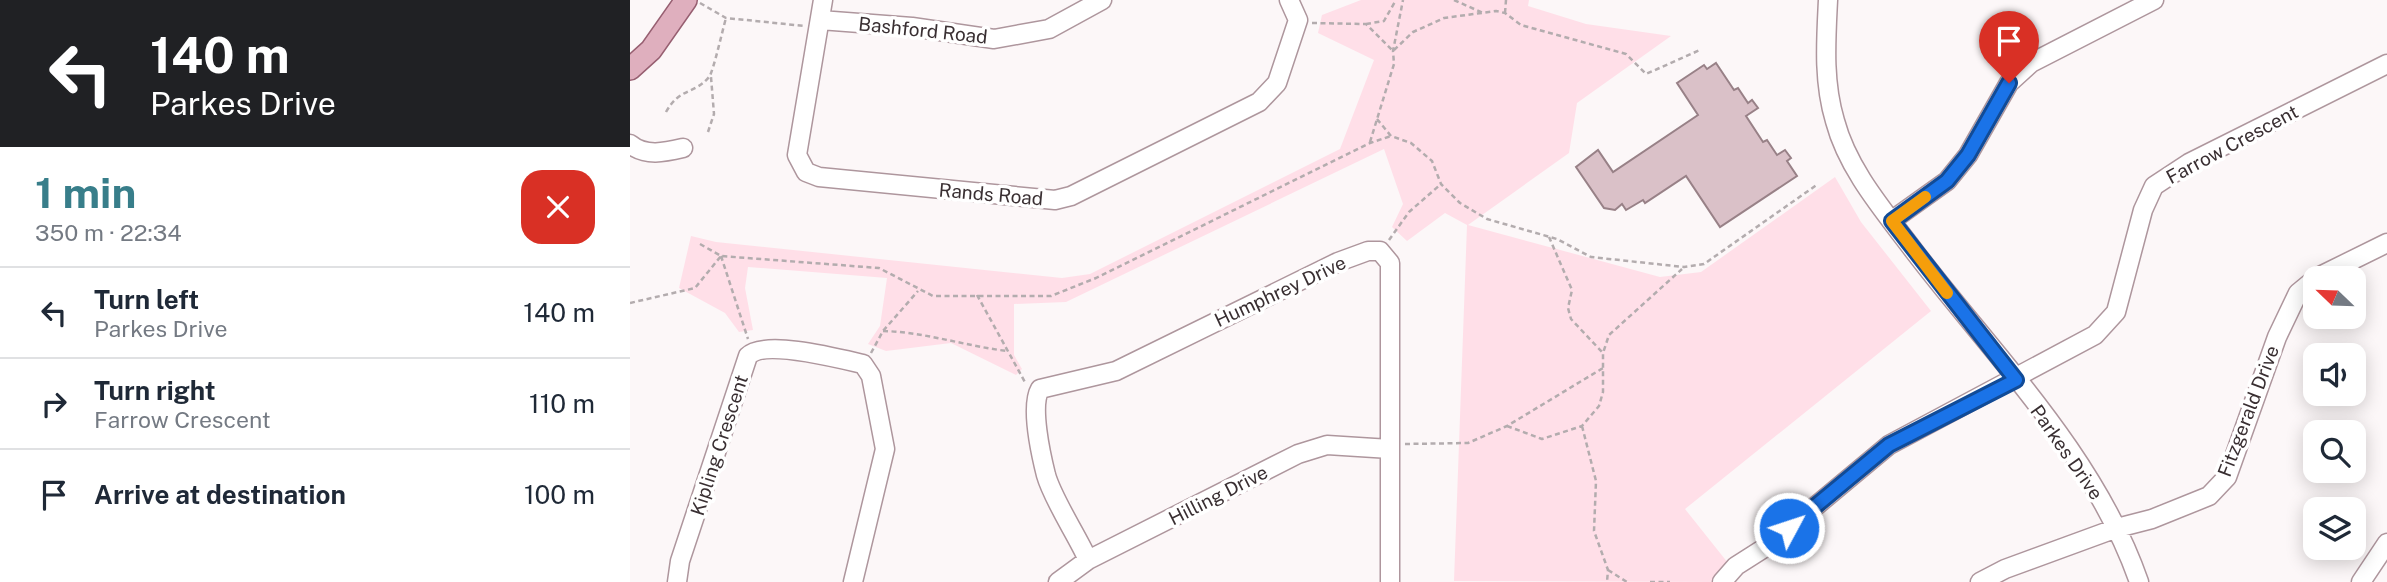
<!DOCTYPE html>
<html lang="en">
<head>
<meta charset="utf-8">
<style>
  body { margin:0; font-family:"Public Sans",sans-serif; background:#f6f6f7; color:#1f2937; height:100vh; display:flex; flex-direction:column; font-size:26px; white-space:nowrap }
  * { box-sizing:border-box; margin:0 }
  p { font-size:23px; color:#747a83 }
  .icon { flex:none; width:38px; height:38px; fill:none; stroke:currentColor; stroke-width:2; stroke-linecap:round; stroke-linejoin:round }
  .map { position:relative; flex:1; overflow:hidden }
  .drawer { display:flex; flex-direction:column; background:#fff; width:630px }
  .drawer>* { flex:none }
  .top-card { background:#202124; color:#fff; overflow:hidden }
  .needle { width:46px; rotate:293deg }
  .fabs { position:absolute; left:1673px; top:266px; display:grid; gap:14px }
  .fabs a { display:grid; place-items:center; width:63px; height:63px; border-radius:14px; background:#fff; box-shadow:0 4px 18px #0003; font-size:35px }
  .pin { position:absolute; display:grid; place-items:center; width:60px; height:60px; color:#fff; margin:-72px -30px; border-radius:50% 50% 50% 0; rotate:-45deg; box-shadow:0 0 7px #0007 }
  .pin .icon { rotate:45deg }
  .me { position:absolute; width:77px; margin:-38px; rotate:50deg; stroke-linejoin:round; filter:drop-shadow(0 0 5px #0008) }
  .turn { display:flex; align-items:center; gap:24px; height:147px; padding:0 35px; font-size:32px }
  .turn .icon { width:91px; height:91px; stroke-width:2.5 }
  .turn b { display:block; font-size:49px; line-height:60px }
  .round { display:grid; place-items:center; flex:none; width:74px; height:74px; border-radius:21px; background:#f6f6f7 }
  .summary { display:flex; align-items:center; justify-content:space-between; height:119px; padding:0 35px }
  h1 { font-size:42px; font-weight:700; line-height:52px; color:#387e8a }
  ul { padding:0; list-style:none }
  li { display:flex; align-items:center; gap:21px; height:91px; padding:0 35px; border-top:2px solid #e0e1e3 }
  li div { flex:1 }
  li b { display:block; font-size:26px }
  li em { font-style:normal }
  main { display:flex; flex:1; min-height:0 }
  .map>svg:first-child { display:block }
  .green { fill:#ffdfe8 }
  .building { fill:#dac1c8; stroke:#988187; stroke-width:2 }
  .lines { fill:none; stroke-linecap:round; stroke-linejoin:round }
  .minor-casing { stroke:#ae969d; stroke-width:21 }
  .major-casing { stroke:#975f71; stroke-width:24 }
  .path { stroke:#b3acae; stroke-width:2.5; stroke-dasharray:5 3.5; stroke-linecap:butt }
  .minor { stroke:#fff; stroke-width:18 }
  .major { stroke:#dfafbe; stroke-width:21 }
  .route-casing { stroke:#114b97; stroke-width:18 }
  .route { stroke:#1a73e8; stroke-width:12 }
  .slow { stroke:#f59e0b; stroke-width:12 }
  .labels { text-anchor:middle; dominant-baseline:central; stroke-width:7; stroke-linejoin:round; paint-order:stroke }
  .street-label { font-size:19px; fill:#392f32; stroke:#fff }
</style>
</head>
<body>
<main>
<section class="drawer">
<div class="top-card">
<div class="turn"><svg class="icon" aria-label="left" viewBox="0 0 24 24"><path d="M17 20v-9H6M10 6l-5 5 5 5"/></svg><div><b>140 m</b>Parkes Drive</div></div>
</div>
<div class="summary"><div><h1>1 min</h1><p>350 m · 22:34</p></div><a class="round" style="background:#d93025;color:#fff"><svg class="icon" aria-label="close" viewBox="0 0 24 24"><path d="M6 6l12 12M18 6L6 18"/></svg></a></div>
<ul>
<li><svg class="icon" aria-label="left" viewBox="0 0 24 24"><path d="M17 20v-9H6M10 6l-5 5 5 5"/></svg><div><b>Turn left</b><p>Parkes Drive</p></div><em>140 m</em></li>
<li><svg class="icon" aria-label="right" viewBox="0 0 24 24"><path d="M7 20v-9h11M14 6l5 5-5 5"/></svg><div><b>Turn right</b><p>Farrow Crescent</p></div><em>110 m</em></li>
<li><svg class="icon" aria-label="arrive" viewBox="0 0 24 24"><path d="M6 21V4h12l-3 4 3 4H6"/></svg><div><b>Arrive at destination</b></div><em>100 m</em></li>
</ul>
</section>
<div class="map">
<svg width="1757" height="582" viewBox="0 0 1757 582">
  <rect width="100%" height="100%" fill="#fcf7f8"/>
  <path class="green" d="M731,0H899L898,6L956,24L1041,36L947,103L939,153L838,225L1030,277L1071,272L1205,177L1231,222L1301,311L1055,509L1098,563L1081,582L824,581L837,225L815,213L777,241L762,227L773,204L754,149L436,302L384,304V355L392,369L386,375L321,343L256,351L238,344L250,326L257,278L118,267L115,288L123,330L109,332L95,313L49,288L61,236L86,242L432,278L460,274L710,149L744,60L688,33L692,15Z"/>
  <path class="building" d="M1086,63L1104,90L1108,88L1118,103L1122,100L1128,108L1116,116L1133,142L1137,140L1147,155L1155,150L1161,158L1157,161L1167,176L1090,227L1056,176L1015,203L1013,200L996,210L992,204L985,210L974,208L946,167L968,150L983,172L1068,115L1047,83L1074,65L1077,69Z"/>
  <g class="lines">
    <g class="minor-casing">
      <path id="minor" d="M193,0L167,155L176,172L189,177L425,200L441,196L629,102L647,83L668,20L659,0
        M1198,0C1196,41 1193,81 1205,121C1218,170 1254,211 1284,251C1364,356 1465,455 1509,582
        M190,20L282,27L364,39L419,29L472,0
        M0,144C15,157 36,152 53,148
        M1261,221L1317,181L1338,155L1379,83L1401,63L1524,0
        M1686,278L1757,243
        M458,560C447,535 423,500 416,475C411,455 400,406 410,389L486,371L708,262L738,251H750L760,263V582
        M47,582L50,561L118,356C134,339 211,359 233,364L241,376L255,449L223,582
        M428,582L458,560L668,454L697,445L760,449
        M1092,582L1106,566L1139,545L1259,445L1465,335L1486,312L1513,210L1524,186L1559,163L1757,64
        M1350,582L1375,569L1487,528L1522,519L1579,496L1597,477L1647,337L1668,293L1685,279
        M1731,582L1757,543"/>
    </g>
    <g class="major-casing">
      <path id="major" d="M0,69L21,50L56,0"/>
    </g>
    <path class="path" d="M824,0L853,13
      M70,3L96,18L175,26
      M875,13L876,0
      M682,23L736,24L763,51L783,32L814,18L866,11L875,13L891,25L996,54L1016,74L1070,50
      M736,24L754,21L766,0
      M36,112C50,87 64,95 79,77C83,73 93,28 96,18
      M747,119L761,136L781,143L802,161L811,184L830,203L857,219L927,239L961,257L1054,267L1074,264L1188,184
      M78,132L84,114L81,77
      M740,142L764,64L763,51L773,0
      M919,237L942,290L938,308L941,319L972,352
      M759,240L779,212L811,184
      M70,244L91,256L249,268L303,296H421L466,278L740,143L761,136
      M91,256L118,339
      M347,295L396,384
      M0,303L65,288L91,256
      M253,331C295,332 335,346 377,351
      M241,353L253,331L288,291
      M877,426L912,439L952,426L969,406L973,392V353L979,335L1052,269
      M952,426L966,481L964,531L978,570L977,582
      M775,444L838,443L877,426L973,368
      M978,570L997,582
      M1020,582H1040"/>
    <use href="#minor" class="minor"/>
    <use href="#major" class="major"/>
  </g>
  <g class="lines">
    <g class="route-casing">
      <path id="route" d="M1159,528L1259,445L1386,380L1262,221L1317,181L1338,155L1379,83"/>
    </g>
    <use href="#route" class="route"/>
    <path class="slow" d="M1295,197L1262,221L1317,293"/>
  </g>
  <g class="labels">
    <g class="street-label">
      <text transform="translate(293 30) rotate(6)">Bashford Road</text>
      <text transform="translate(1602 144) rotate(-28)">Farrow Crescent</text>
      <text transform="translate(361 194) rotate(5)">Rands Road</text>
      <text transform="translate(650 291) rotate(-25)">Humphrey Drive</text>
      <text transform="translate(1618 411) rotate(-69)">Fitzgerald Drive</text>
      <text transform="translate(89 445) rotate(-72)">Kipling Crescent</text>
      <text transform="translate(1437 452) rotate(55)">Parkes Drive</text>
      <text transform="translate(588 495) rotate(-27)">Hilling Drive</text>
    </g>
  </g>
</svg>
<div class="fabs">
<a><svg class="needle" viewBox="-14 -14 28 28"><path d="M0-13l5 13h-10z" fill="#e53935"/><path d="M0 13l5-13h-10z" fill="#747a83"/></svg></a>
<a><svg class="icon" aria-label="sound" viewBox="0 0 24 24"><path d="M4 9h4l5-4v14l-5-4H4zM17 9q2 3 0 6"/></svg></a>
<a><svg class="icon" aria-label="search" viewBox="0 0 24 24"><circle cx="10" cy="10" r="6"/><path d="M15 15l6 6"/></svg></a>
<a><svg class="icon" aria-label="layers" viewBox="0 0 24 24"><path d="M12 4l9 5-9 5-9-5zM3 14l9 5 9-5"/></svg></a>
</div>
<div class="pin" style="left:1379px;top:83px;background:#d93025"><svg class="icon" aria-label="arrive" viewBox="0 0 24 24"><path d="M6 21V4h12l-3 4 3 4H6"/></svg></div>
<svg class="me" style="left:1159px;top:528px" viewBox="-20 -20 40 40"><circle r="17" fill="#1a73e8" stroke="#fff" stroke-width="3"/><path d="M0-11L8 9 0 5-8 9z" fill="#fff"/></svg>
</div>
</main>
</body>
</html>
